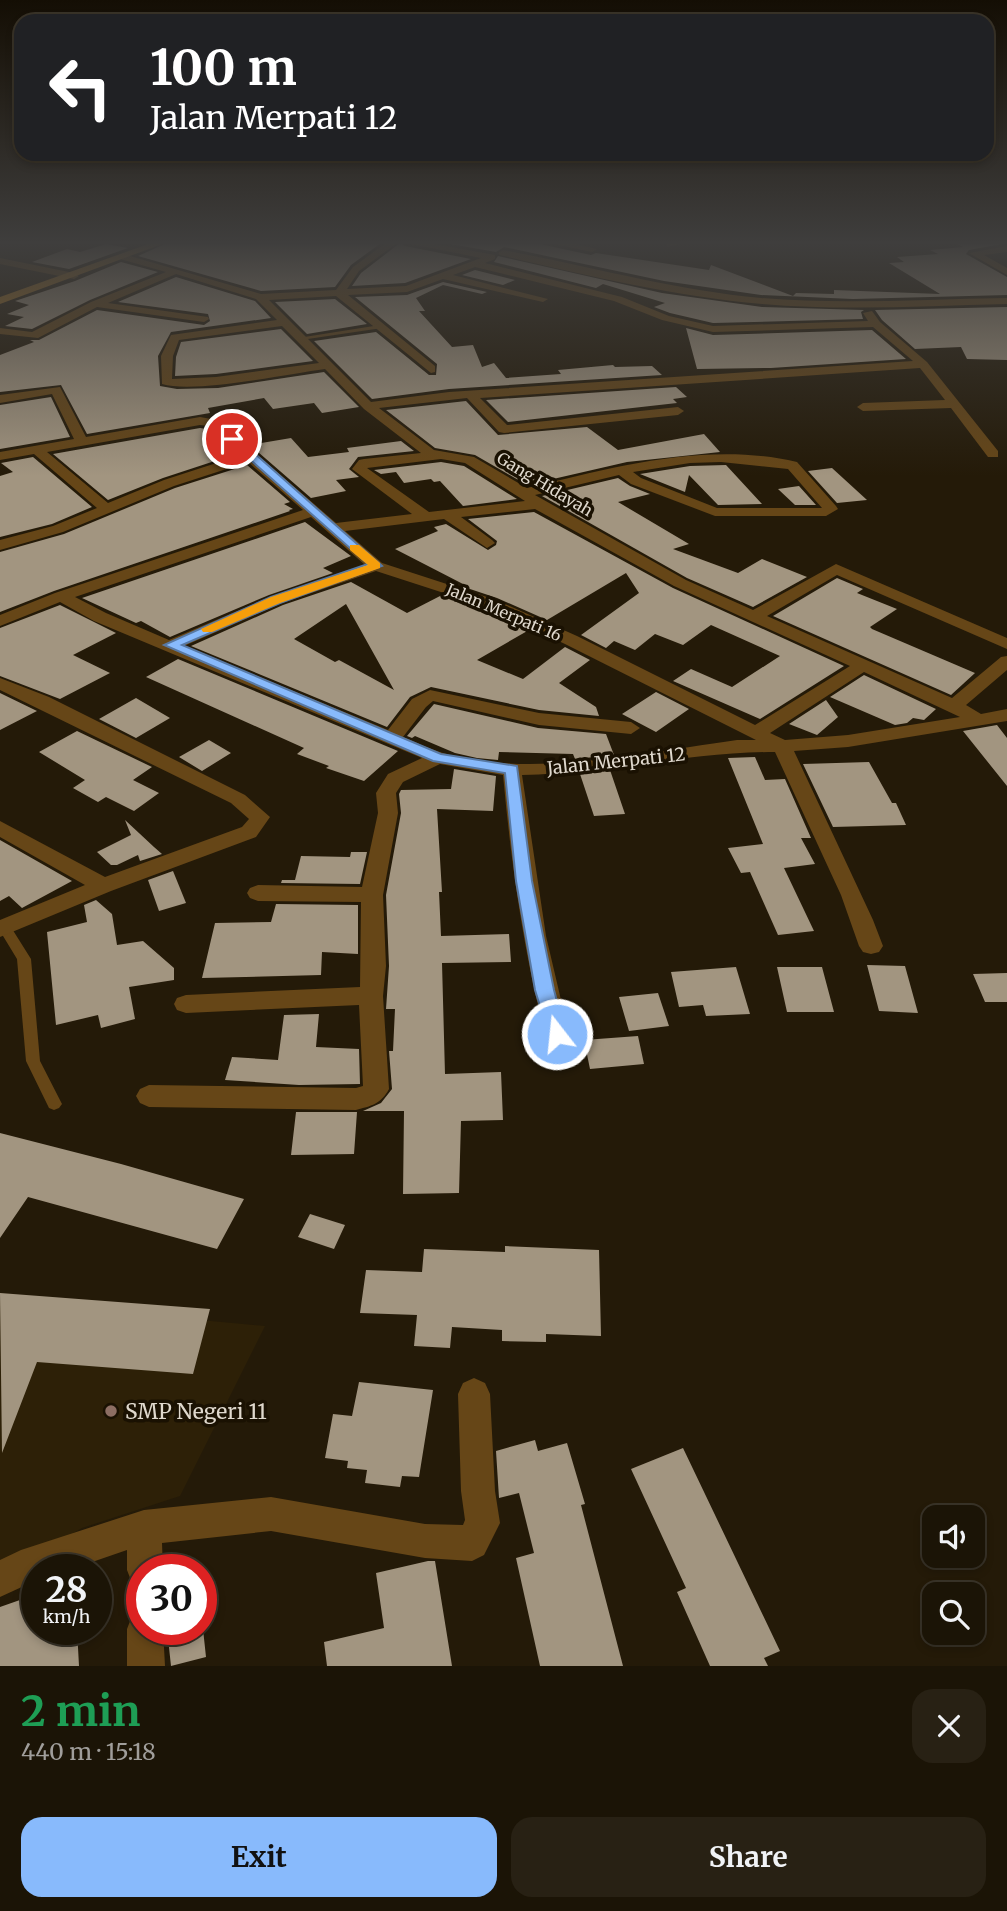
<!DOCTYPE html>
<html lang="en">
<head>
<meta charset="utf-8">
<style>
  body { margin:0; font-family:Merriweather,serif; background:#282114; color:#f1f3f6; height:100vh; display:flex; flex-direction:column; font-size:26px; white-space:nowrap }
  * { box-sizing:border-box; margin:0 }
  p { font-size:23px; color:#a09e9b }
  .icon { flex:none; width:38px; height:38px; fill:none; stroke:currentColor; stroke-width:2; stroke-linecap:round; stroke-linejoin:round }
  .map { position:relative; height:1666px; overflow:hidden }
  .side { display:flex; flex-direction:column; background:#1b1406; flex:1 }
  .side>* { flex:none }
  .top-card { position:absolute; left:14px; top:14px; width:980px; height:147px; border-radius:21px; box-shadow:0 4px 10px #0003,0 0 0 2px #393328; background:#202124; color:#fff; overflow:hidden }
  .tools { position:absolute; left:922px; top:1505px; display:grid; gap:14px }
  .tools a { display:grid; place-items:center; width:63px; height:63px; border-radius:14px; background:#1b1406; box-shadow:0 4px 10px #0003,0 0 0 2px #393328; font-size:35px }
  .speed { position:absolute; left:21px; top:1554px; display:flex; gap:14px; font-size:35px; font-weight:700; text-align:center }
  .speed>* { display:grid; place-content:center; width:91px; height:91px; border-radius:50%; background:#1b1406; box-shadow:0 4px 10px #0003,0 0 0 2px #393328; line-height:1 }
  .speed small { font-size:18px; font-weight:400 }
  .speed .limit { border:10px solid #d22; background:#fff; color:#111 }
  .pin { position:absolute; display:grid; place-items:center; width:60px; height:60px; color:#fff; margin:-30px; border:4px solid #fff; border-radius:50%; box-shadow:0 2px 7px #0007 }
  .me { position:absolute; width:77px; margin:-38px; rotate:344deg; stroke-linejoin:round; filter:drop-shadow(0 0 5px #0008) }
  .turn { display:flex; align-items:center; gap:24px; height:147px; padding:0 21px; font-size:32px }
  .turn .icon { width:91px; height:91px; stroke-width:2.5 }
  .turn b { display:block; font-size:49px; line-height:60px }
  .round { display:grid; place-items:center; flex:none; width:74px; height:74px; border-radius:21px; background:#282114 }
  .head { display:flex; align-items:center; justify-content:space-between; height:119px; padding:0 21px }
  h1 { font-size:42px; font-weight:700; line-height:52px; color:#1e9e55 }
  .cta { display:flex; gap:14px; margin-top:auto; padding:14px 21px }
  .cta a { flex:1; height:80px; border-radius:21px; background:#88bafc; color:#111; font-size:28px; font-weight:700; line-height:80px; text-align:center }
  .cta a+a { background:#282114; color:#f1f3f6 }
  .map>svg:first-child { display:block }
  .built { fill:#2d2007 }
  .building { fill:#a29580; fill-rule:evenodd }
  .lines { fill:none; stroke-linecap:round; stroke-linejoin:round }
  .service { fill:#664617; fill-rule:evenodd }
  .minor { fill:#664617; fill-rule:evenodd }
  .primary { fill:#a77320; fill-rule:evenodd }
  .route { fill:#88bafc; stroke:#5879a4; stroke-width:2 }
  .slow { fill:#f59e0b }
  .education-dot { fill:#8d6e63; stroke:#1a1102; stroke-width:2.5 }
  .labels { text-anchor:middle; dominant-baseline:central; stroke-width:7; stroke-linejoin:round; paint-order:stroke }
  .far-street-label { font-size:16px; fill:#dfd8cd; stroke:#1a1102 }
  .street-label { font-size:18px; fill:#dfd8cd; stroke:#1a1102 }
  .near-poi-label { font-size:21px; fill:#dfd8cd; stroke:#1a1102; text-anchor:start }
</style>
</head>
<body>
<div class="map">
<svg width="1007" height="1666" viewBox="0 0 1007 1666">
  <rect width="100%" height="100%" fill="#241a08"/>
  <path class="built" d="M0,1301L265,1326L180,1496L82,1528L0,1576Z"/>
  <path class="building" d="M167,243H381L351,265L335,287L261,291L138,256Z
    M400,243L405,246L471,259L405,283L352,286L361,273Z
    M445,243H535L591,255L596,253L709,270L711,265L793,296L796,293L834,294V290L940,294L889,263L904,262L897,257L938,254L930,250L963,247L956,243H1007L969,250L966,254L1007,277V295L853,299L761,295L664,281L504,247L496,252Z
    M106,244L128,248L69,269L32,262L67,249L80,252Z
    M498,256L662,293L762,307L864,310L861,312L863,319L713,323L670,313L654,307L665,303L603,284L596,288L494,262Z
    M121,262L158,272L90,300L32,329L5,326L24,317L7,314L29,305L15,301L75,281Z
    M475,270L515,280L503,285L462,275Z
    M176,277L255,301L271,318L171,332L158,356L160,386L177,389L218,388L324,372L359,407L322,413L314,403L273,409L264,398L208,408L210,413L87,434L61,385L0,392V355L34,342L30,340H39L97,310L204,325L210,321L208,314L118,302Z
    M443,282L487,292L482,294L443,285L416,298L425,311H419L452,347L473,345L482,367L494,363L506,378L561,374L558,370L613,365L615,367L652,366L662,375L449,389L372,399L314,341L376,332L429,375H436L437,364L355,297L407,295Z
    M335,299L367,324L307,334L275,302Z
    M1007,307V360L967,359L961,347L915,349L882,320L875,310Z
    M686,328L713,335L872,330L906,359L771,368L697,369Z
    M281,329L313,361L216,374L175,376L176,357L181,342Z
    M676,387L687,397L673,399L677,403L508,422L486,400Z
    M51,397L70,437L0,449V405Z
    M466,401L498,435L587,427L618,450L704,434L720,452L627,462L527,485L475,455L435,448L386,410Z
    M200,428L207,429L236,454L163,478L108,500L53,454Z
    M291,438L308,457L349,452L347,448L401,441L414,451L358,457L349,469L359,477L336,480L346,491L311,498L250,445Z
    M33,457L92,507L52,524L0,537V476L13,472L1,463Z
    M441,462L464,466L517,499L463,506L440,481L434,482L431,479L404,483L396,472L381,474L374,470Z
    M247,465L290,502L284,504L293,509L289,510L290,511L54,591L0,612V552L64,534L175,488Z
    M726,465L762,504L718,505L689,475L685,492L640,474L690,466Z
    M832,468L867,500L837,503L808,471Z
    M618,478L630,486L650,494L618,502L689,544L673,549L738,573L762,559L807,577L753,607L687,578L542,496Z
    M799,486L816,505H795L778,489Z
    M534,512L673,588L844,666L760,719L673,681L691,669L732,687L780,656L711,625L683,645L655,634L635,650L614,641L606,648L581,635L639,593L626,573L547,620L497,598L461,586L463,584L395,549L438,531L434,527L446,524L488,550L496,545L497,541L468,519Z
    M305,522L351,556L323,568L333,573L269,595L170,637L141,621L136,623L82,598Z
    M837,578L863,589L857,593L897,609L870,627L872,629L975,673L951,695L773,616Z
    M351,582L407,613L442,595L483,608L529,630L477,660L523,679L565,647L590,660L559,683L596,707L599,716L539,710L431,687L410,697L387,727L191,646L283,605ZM346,604L394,690L339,660L335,662L294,639Z
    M60,605L116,633L73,655L110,673L60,699L0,676V628Z
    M178,659L398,751L364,781L326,768L329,766L297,754L304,748L146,677Z
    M864,675L936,709L924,720L913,718L907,723L895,725L830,697Z
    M656,692L689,709L656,732L622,714Z
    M0,693L37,711L0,730Z
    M136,698L170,718L136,738L99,719Z
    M826,700L838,717L817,735L789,724Z
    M434,704L538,728L606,734L614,755L575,759L573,754L499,752L498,760L477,758L455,753L415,736L412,738L407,736Z
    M997,725L1007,738V786L963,731Z
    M77,731L152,767L133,780L159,793L134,811L106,797L98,802L73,788L85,780L39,752Z
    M209,740L231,753L202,771L179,757Z
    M755,757L765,780L785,779L811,838H801L815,864L784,868L814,931L778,935L750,872L741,873L728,848L763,844L728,758Z
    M869,762L892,803H896L906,825L833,827L803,764Z
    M454,769L496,776L493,811L437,809L442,892H439L441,936L509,934L511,962L442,963L445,1074L501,1072L503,1120L461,1121L459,1193L403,1194L404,1111H363L381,1103L392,1089L389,1051H393L395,1009H386L389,966L386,895L401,813L399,794L401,790L451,789Z
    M610,770L625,814L594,816L580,774Z
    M125,820L154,847L162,854L140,861L138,855L117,865H111L97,852L131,835Z
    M0,840L72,881L22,908L9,896L0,901Z
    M351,852H367L360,884L281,883L282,880H295L301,856L350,857Z
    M173,871L186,903L159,911L148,880Z
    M96,900L112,914L117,945L143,941L174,968V980L129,987L135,1019L101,1028L98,1015L56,1025L47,932L87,922L84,905Z
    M276,904L358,905V954L322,952L321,975L202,978L215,923L271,922Z
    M867,965L905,966L918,1013L879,1011Z
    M736,967L750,1014L706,1016L703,1005L679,1007L671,972Z
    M777,967H822L834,1012H787Z
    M1007,973V1002H985L973,974Z
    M658,993L669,1026L629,1031L619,997Z
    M319,1014L316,1047L359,1049L360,1084L299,1085L225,1080L232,1057L278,1060L284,1015Z
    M638,1036L644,1064L590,1069L584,1040Z
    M296,1112H357L354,1154L291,1155Z
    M0,1133L121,1164L244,1199L217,1249L28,1197L0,1238Z
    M310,1214L345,1225L334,1249L298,1237Z
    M505,1246L599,1250L601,1336L546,1334V1342L502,1341V1330L452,1327L450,1348L414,1346L417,1315L360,1313L366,1270L422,1272L424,1249L505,1252Z
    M0,1293L210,1309L193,1374L37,1362L2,1453Z
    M359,1382L433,1390L419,1477L402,1476L400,1487L365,1483L367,1470L347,1468L348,1461L325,1458L333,1414L352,1416Z
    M535,1440L538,1451L567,1443L585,1504L581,1505L623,1666H540L516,1558L534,1553L519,1493L499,1498L496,1451Z
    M683,1448L780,1651L764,1658L768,1666H710L677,1592L686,1588L631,1469Z
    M428,1561H435L452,1666H327L324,1642L384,1628L376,1573Z
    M37,1594V1629H77L79,1666H0V1607Z
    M167,1629H203L206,1657L171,1666Z"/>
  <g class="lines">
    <path class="service" d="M380,325L382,326V328L301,340L298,338Z
      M4,922L9,924L31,959L40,1061L62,1104L59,1108L54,1110L49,1108L26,1061L17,959L0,931V923Z"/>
    <path class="minor" d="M386,243H397L359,271L347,289L406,286L481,258L406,243H429L495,255V259L485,263L622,297L669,316L713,326L868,321L863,313L872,311L880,322L927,362L998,451V457H988L951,408L863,411L857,407L863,403L945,400L920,368L480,398L507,425L678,407L684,411L678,415L504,433L499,432L467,398L379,408L434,450L474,457L527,488C615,467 707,441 797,462L836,506L838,509L826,516H715L631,484L619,475L535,495L686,580L753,610L836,564L1007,638V649L837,575L767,616L952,698L1001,657L1007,656V670L966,705L981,714L1007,709V721L848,747L794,751L873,920L883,946L879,952L871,954L863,952L859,946L841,895L775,752C690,752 607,773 522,775L546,936L569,1034L566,1041L557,1044L548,1041L545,1034C523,949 511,862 503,775L440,764L403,782L396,793L398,813L383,895L386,966L383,996L389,1089C381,1104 371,1106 356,1110L149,1107L140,1103L136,1096L140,1089L149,1085L356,1088L363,1086L359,1005L186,1013L177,1010L174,1004L177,998L186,995L360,987L361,902L258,901L250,898L247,893L250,888L258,885L362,887L378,813L376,793L388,774L422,758L94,621L60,602L0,626V615L55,593L303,510L248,462L174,486L63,532L0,550V540L53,526L97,508L34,454L0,460V452L74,439L52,394L0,403V395L60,387L86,437L200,417L217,420L336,523L412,514L352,469L359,460L364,459L421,453L364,409L325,369C287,374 194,394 162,384L161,356L171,335L277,320L256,299L176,274L108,303L208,317L209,319L204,322L97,307L38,338L0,334V328L32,332L91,302L166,272L120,259L118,257L123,254L261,294L336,290L353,267ZM475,267L614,301L662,320L713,332L873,327L913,361L449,392L371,402L269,300L336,296L431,373L435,372V366L348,295L407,292L443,279L543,302L548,299L453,275ZM282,326L319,363L216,377L172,379L173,356L179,340ZM200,425L208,426L241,455L164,480L108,503L47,452ZM441,459L465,463L525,501L429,512L367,468ZM721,462L788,469L822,508H717L641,478L633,472L690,463ZM535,509L674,586L850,666L755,725L577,636L496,600L382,563L345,531L444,519L487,548L495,543L492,540L461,517ZM311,517L365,565L270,597L169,640L106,613L75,597ZM376,571L484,606L565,644L756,740H737C648,752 530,779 443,753C429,749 416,742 403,737L426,707L433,701L539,725L631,734L640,728L631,722L539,713L430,690L412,699L388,730L184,646L282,603ZM864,672L960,717L848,735L785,740L770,733Z
      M549,243H573L597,249L592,252Z
      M667,243H685L667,247Z
      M1007,246V252L984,255L1007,268V275L969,253Z
      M503,250C589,266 674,290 761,298C843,305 925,299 1007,298V304C925,306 843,311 762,304C674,296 585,275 500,255L498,253Z
      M0,258L74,273L79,276L74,279L0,264Z
      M0,678L49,697L245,795L270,817L256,837L111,891L0,937V920L85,885L0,837V821L105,877L242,827L249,819L231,803L0,690Z
      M474,1378L485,1383L490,1394L495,1491L500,1523L484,1555L472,1561L425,1558L271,1531L162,1543L163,1570H142V1586L132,1583L127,1570V1550L69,1570H37V1580L0,1597V1560L21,1550L144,1510L271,1497L425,1524L463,1525L465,1520L461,1491L458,1394L463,1383Z
      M142,1612V1629H163L165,1666H127V1629L132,1616Z"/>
    <path class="primary" d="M151,243H165L0,304V297Z"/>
  </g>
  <linearGradient id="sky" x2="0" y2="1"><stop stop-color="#140e04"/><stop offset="0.51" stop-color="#3f3e3d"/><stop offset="1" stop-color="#3f3e3d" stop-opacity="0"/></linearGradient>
  <rect width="1007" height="476" fill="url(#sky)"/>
  <path class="route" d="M229,437H236L382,566L280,603L182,645L441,754L517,766L532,881L554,990L566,1034L563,1039L557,1041L550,1039L535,990L516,881L505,773L433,761L164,645L271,597L368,564L229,441Z"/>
  <path class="slow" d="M350,545H359L380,563V568L280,603L212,632H203L201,629L271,597L368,565L350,550Z"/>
  <circle class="education-dot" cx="111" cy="1411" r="7"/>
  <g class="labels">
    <g class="far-street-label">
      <text transform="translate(545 484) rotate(31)">Gang Hidayah</text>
      <text transform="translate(504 612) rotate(23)">Jalan Merpati 16</text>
    </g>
    <g class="street-label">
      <text transform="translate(616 761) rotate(-6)">Jalan Merpati 12</text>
    </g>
    <g class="near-poi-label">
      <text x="125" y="1411">SMP Negeri 11</text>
    </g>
  </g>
</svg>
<div class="tools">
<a><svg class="icon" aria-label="sound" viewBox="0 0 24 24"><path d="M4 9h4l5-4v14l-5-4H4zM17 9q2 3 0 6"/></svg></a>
<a><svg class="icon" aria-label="search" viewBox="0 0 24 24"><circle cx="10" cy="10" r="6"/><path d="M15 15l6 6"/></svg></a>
</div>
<div class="speed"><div>28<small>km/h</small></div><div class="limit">30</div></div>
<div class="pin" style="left:232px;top:439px;background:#d93025"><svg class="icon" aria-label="arrive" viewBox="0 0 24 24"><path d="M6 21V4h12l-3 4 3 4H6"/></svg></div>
<svg class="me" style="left:557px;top:1034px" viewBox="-20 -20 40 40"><circle r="17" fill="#88bafc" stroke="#fff" stroke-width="3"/><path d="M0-11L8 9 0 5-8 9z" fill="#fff"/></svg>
<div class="top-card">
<div class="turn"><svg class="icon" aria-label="left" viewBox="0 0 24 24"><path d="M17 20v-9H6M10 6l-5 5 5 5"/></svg><div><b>100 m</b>Jalan Merpati 12</div></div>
</div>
</div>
<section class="side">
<div class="head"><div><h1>2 min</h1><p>440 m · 15:18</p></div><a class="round"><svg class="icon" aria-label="close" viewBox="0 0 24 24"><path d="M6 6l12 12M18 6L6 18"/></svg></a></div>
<div class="cta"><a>Exit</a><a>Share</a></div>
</section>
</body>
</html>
